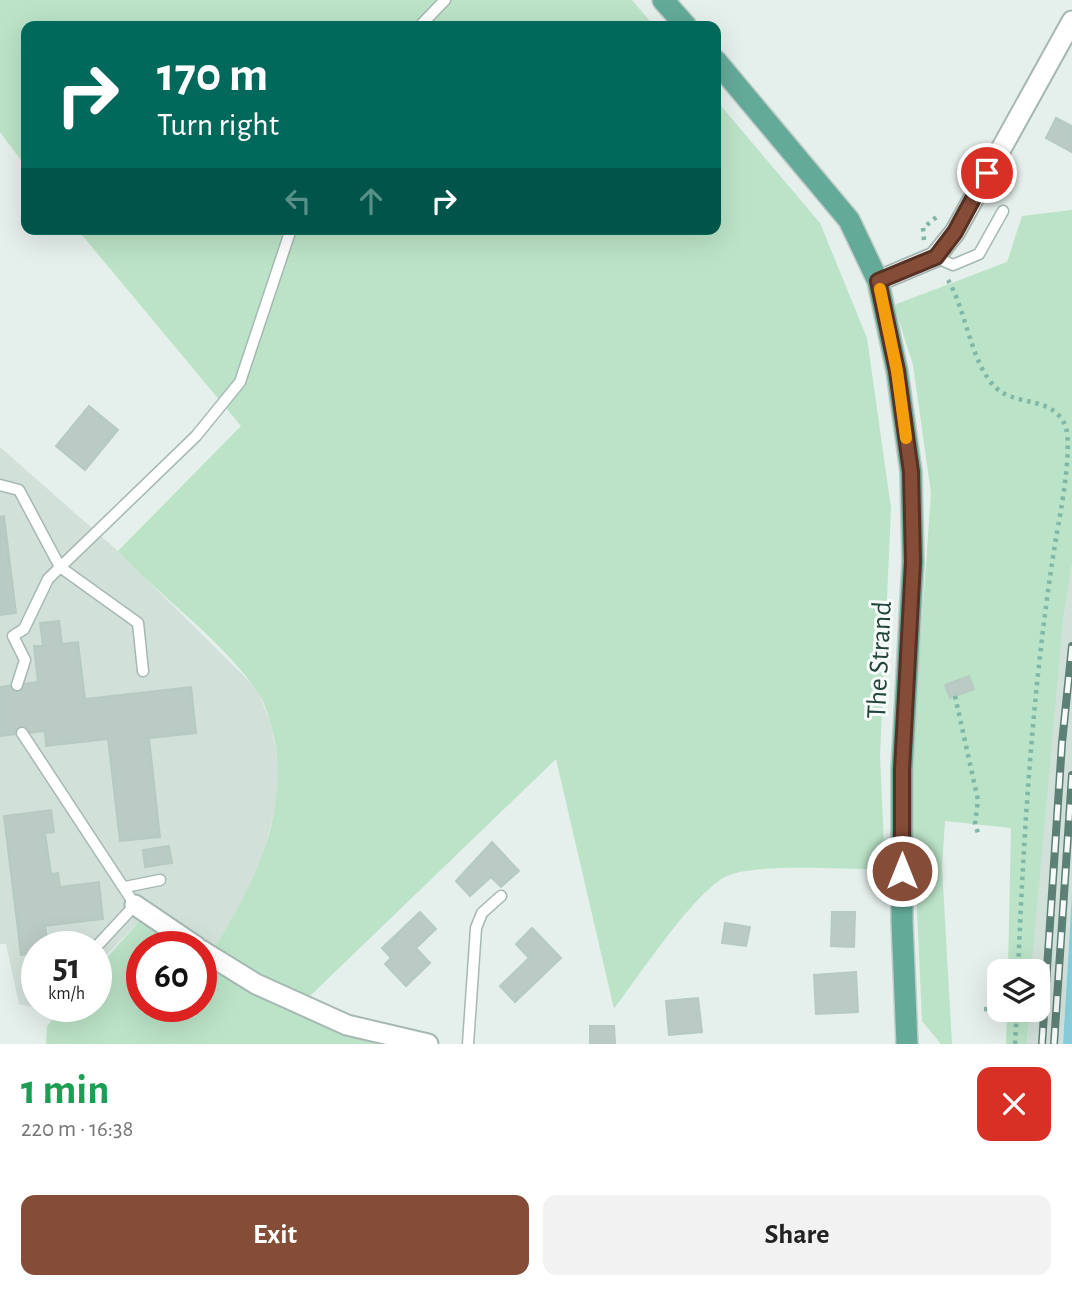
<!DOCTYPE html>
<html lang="en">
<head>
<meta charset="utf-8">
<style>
  body { margin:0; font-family:"Alegreya Sans",sans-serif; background:#f2f2f2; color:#222; height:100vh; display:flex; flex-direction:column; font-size:26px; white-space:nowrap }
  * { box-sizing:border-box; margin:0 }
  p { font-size:23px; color:#767676 }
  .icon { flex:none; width:38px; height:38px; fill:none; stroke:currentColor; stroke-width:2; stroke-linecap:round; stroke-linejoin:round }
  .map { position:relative; height:1044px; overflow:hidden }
  .details { display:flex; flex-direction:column; background:#fff; flex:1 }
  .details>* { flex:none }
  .banner { position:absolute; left:21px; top:21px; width:700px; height:214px; border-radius:14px; box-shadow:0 7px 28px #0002; background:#00695c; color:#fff; overflow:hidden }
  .controls { position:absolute; left:987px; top:959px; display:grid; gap:14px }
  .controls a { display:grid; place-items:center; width:63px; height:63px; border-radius:14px; background:#fff; box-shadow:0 7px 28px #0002; font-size:35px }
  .speed { position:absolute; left:21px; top:931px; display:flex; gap:14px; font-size:35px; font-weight:700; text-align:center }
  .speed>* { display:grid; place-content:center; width:91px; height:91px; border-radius:50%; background:#fff; box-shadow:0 7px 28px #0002; line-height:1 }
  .speed small { font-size:18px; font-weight:400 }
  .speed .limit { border:10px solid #d22; background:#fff; color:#111 }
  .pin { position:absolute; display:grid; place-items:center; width:60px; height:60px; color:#fff; margin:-30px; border:4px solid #fff; border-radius:50%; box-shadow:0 2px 7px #0007 }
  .me { position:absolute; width:77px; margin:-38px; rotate:0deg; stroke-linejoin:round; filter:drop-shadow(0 0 5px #0008) }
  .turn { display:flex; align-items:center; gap:24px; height:147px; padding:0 21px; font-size:32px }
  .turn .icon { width:91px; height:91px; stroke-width:2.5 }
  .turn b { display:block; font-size:49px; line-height:60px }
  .lanes { display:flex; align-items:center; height:66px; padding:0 21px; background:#0003; justify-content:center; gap:35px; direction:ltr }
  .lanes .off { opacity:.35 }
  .round { display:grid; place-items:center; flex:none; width:74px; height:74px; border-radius:14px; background:#f2f2f2 }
  .summary { display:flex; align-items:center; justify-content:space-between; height:119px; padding:0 21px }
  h1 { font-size:42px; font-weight:600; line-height:52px; color:#1e9e55 }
  .button { display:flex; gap:14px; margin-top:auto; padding:14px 21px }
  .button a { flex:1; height:80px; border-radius:14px; background:#854c38; color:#fff; font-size:28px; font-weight:600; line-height:80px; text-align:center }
  .button a+a { background:#f2f2f2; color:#222 }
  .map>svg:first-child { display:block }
  .built { fill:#d2e0da }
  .green { fill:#bbe3c7 }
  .water { fill:#87ccda }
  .building { fill:#b9cbc4; stroke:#b6cac2; stroke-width:2 }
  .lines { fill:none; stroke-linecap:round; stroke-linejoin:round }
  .service-casing { stroke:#a6b8b3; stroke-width:13 }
  .minor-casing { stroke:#a6b8b3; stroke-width:23 }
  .primary-casing { stroke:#c1cbc8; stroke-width:24 }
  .path { stroke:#81b7a7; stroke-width:4.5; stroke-dasharray:3.5 5; stroke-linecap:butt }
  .service { stroke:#fff; stroke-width:10 }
  .minor { stroke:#fff; stroke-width:19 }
  .primary { stroke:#64aa99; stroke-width:21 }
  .rail-casing { stroke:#5c7f76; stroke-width:8 }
  .rail { stroke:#f6fbf9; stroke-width:5; stroke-dasharray:16; stroke-linecap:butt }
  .route-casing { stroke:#563124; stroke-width:18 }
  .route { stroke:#854c38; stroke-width:12 }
  .slow { stroke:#f59e0b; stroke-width:12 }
  .labels { text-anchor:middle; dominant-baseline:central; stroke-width:6; stroke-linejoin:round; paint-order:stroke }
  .street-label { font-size:28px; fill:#21443b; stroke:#f6fbf9 }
</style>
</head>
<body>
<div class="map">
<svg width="1072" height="1044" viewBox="0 0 1072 1044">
  <rect width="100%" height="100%" fill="#e5efeb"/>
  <path class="built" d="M0,447L118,551L257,689L271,724L279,770L277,801L260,867L241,905L214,948L201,947L142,918L96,966V947H37V1006H60L54,1012L19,1004L6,944H0Z
    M1072,563V893L1063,1044H1027L1029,1010H1038V971H1031L1035,907L1063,622Z"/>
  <path class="green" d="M0,0H632L654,26H26V167L0,132Z
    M716,100L820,223L867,338L891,508L880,755L885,869C851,870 751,862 725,877C692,895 638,977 614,1009L556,759L310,996L256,975L214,948C254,885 289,815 274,738C271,722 265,701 255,688C219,638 161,597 118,551L241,426L77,229H716Z
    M1072,210V563L1063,622L1031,971H1008L1011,828L945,821L942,867L952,1044H941L922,1021L911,777L931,493L913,365L894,305L1007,262L1022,216Z
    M141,919L180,947H142V1006H201V962L283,1005L393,1044H46L47,1026L64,1006H96V970Z
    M1007,1010H1029L1027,1044H1006Z"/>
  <path class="water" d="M1072,893V1044H1063Z"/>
  <path class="building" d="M1056,118L1072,126V152L1046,138Z
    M89,406L118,430L85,470L56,446Z
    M4,516L16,613L0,615V517Z
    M59,621L62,644L78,642L85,699L191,687L196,733L149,738L160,837L120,841L108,739L46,746L45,731L0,736V687L38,682L34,646H43L40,623Z
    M969,676L974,689L950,698L945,685Z
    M51,810L54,832L45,833L51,874L58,873L60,887L99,882L103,919L45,926L48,947H37V953L21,955L4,816Z
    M492,842L519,871L501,887L491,877L470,896L456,881Z
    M169,846L172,863L145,867L143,850Z
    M420,912L436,929L416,948L430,963L406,986L385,964L391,958L382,948Z
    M832,912H855L854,947L831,946Z
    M725,923L750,927L746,946L722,943Z
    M532,928L561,958L515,1002L500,986L529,958L516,944Z
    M856,972L858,1012L816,1014L814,975Z
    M698,998L702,1032L669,1035L666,1001Z
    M590,1026H614L615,1044H590Z"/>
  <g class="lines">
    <g class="service-casing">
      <path id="service" d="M420,26L445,0
        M935,257L953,265L979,254L1003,211
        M0,485L19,490L60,567L138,623L143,671
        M17,685L25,660L13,636L24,629L48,579L196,436L240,382L291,229
        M22,733L135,905L96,947
        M125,887L160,880
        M468,1044L476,928L482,913L501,896"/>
    </g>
    <g class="minor-casing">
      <path id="minor" d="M878,281L935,257L955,232L1072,21
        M135,905L197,947
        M201,950L256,984L347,1025L428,1044"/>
    </g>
    <g class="primary-casing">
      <path id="primary" d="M663,0L686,26
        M716,61L849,220L878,281L897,371L911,472L913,562L902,770V921L907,1044"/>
    </g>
    <path class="path" d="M924,240L923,228L939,215
      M948,280C966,310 971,363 995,387C1017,408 1052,394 1066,427C1072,453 1061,510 1056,538C1033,680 1024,827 1018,971
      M955,696L978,800L975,824L978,833
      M984,1009L1017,1011
      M1015,1044L1017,1010"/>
    <use href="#service" class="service"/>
    <use href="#minor" class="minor"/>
    <use href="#primary" class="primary"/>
    <g class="rail-casing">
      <path id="rail" d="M1042,1044L1062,743L1072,646
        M1054,1044L1072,775"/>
    </g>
    <use href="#rail" class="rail"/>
  </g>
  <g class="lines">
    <g class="route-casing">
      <path id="route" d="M902,871V770L913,562L911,472L897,371L878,281L936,257L955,232L987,173"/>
    </g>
    <use href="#route" class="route"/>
    <path class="slow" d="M880,289L897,371L906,438"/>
  </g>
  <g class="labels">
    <g class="street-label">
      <text transform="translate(880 660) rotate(-87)">The Strand</text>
    </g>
  </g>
</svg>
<div class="controls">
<a><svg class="icon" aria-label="layers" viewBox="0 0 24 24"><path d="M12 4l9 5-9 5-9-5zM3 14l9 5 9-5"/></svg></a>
</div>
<div class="speed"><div>51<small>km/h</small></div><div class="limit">60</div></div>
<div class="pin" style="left:987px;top:173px;background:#d93025"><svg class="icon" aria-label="arrive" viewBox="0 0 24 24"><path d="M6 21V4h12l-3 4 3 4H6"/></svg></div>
<svg class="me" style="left:902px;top:871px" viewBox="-20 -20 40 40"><circle r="17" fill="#854c38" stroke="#fff" stroke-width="3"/><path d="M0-11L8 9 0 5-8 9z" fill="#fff"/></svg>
<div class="banner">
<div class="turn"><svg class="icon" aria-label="right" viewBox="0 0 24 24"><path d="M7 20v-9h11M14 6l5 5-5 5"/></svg><div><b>170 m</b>Turn right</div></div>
<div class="lanes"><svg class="icon off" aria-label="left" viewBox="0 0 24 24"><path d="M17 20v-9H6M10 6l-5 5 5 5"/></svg><svg class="icon off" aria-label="ahead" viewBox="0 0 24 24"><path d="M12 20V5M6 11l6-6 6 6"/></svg><svg class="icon" aria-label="right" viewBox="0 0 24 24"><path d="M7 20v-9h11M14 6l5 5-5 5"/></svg></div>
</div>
</div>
<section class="details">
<div class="summary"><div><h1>1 min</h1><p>220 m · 16:38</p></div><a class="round" style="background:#d93025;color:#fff"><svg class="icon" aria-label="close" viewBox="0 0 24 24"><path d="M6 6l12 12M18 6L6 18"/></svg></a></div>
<div class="button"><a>Exit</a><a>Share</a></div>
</section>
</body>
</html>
